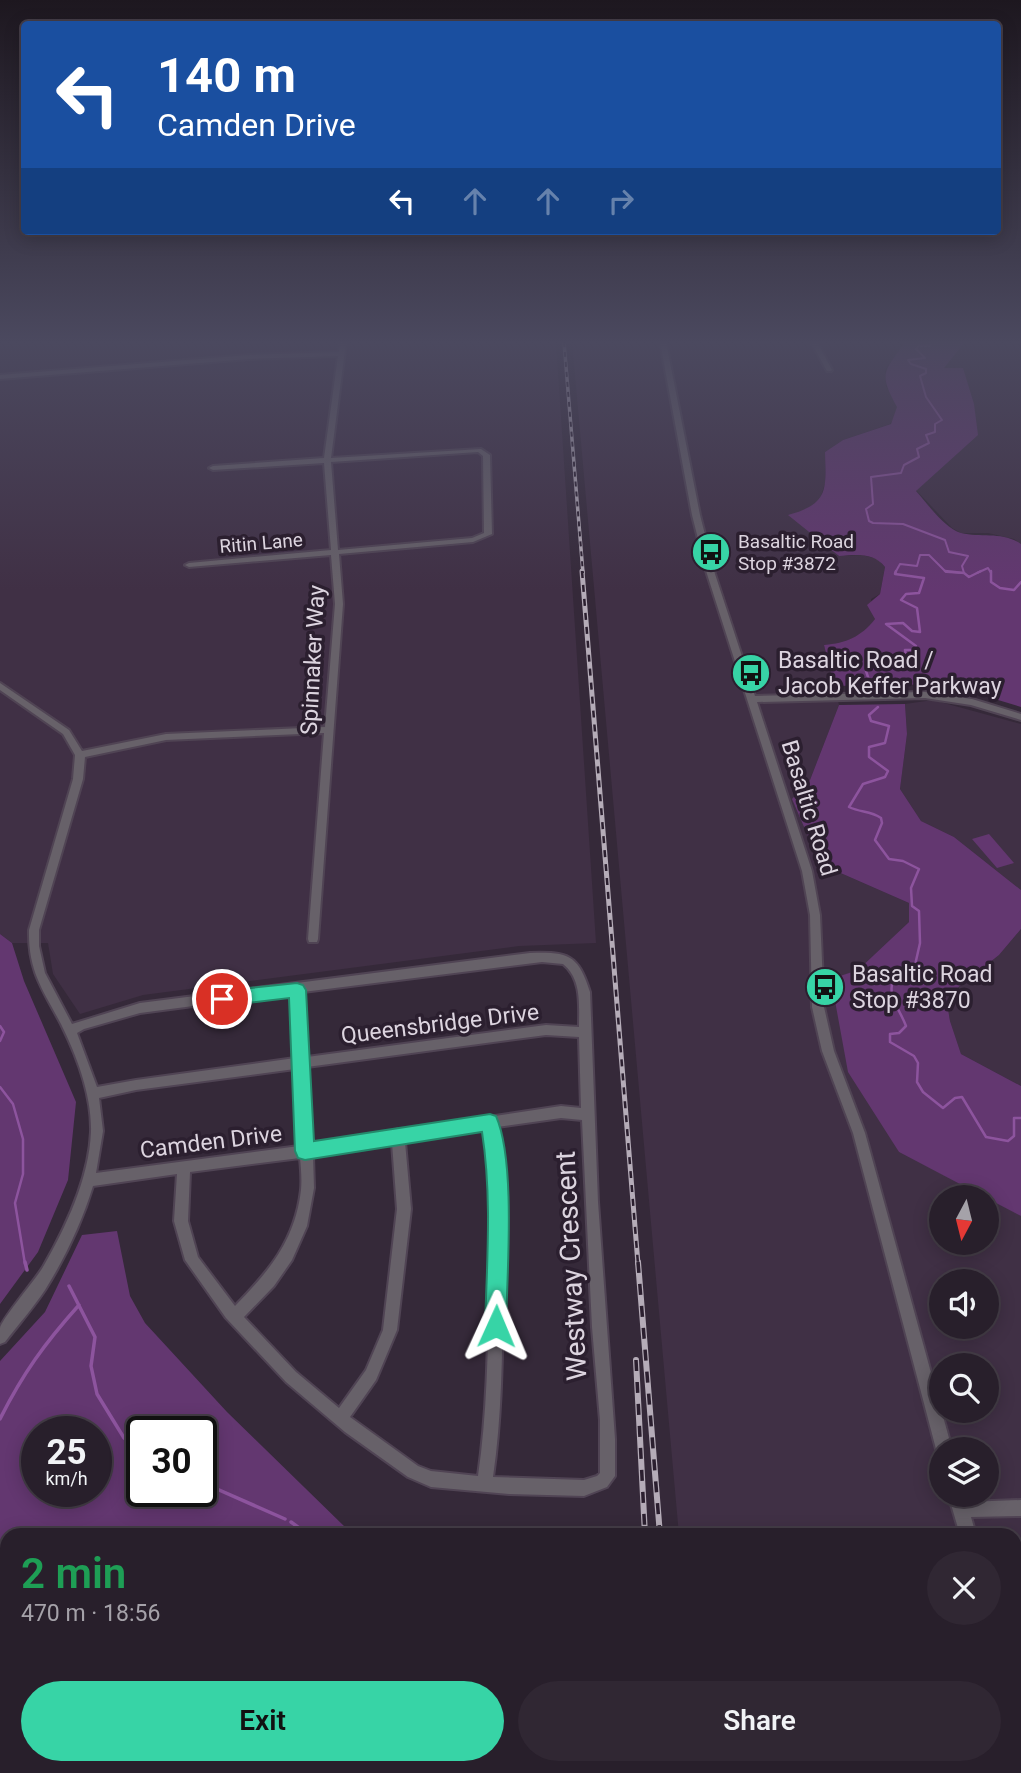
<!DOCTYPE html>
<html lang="en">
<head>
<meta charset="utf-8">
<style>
  body { margin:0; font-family:Roboto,sans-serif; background:#302733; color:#f1f3f6; height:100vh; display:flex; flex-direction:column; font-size:26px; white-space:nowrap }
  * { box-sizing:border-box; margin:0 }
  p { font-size:23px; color:#a5a2a9 }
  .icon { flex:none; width:38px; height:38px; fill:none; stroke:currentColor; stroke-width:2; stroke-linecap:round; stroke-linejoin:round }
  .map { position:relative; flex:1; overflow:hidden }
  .drawer { position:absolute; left:0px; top:1528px; width:1022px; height:247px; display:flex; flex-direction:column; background:#281f2b; border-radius:21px 21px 0 0; box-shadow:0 4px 18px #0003,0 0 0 2px #443d47 }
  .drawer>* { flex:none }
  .top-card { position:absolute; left:21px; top:21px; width:980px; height:214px; border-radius:7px; box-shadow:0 4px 18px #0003,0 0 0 2px #443d47; background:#1a4fa0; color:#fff; overflow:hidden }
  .needle { width:46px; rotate:187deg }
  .fabs { position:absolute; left:929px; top:1185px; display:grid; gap:14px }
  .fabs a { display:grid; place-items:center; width:70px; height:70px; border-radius:50%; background:#281f2b; box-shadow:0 4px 18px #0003,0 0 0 2px #443d47; font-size:35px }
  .speed { position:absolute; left:21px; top:1416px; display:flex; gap:14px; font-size:35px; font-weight:700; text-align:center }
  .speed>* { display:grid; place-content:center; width:91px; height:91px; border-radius:50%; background:#281f2b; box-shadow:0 4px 18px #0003,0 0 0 2px #443d47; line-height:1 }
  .speed small { font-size:18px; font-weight:400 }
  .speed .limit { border:4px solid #111; border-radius:10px; background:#fff; color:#111 }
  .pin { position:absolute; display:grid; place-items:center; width:60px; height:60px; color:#fff; margin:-30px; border:4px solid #fff; border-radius:50%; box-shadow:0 2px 7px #0007 }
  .me { position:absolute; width:77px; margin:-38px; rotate:1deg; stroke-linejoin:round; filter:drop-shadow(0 0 5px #0008) }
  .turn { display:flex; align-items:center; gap:24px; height:147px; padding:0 21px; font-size:32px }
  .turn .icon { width:91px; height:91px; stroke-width:2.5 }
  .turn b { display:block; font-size:49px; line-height:60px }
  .lanes { display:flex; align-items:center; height:66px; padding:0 21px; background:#0003; justify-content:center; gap:35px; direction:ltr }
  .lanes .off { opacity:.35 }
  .round { display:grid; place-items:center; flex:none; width:74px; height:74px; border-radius:37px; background:#302733 }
  .overview { display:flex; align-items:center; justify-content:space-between; height:119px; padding:0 21px }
  h1 { font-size:42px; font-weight:600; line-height:52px; color:#1e9e55 }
  .primary-button { display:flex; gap:14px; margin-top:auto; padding:14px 21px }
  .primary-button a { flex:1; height:80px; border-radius:42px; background:#37d4a6; color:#111; font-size:28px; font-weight:600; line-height:80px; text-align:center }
  .primary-button a+a { background:#302733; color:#f1f3f6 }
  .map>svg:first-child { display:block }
  .built { fill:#403045; fill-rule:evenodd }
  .green { fill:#633770; fill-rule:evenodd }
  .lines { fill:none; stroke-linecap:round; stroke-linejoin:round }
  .stream-far2 { stroke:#8d549e; stroke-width:2 }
  .stream-far1 { stroke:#8d549e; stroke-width:2.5 }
  .stream { stroke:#8d549e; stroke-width:3.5 }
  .minor-casing { stroke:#504454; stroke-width:4 }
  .minor { fill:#676169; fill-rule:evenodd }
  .rail-far2-casing { stroke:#b5acb8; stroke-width:3.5 }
  .rail-far1-casing { stroke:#b5acb8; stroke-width:5 }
  .rail-casing { stroke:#b5acb8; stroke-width:6 }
  .rail-far2 { stroke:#2b1f2f; stroke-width:2; stroke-dasharray:5; stroke-linecap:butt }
  .rail-far1 { stroke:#2b1f2f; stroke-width:2.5; stroke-dasharray:7; stroke-linecap:butt }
  .rail { stroke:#2b1f2f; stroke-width:3.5; stroke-dasharray:11; stroke-linecap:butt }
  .route { fill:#37d4a6; stroke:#248a6c; stroke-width:2 }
  .labels { text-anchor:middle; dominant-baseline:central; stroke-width:7; stroke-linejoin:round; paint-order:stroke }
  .far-poi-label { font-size:19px; fill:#dcd4df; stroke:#2b1f2f; text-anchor:start }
  .far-street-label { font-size:19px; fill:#dcd4df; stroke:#2b1f2f }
  .street-label { font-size:23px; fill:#dcd4df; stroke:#2b1f2f }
  .poi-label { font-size:23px; fill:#dcd4df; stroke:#2b1f2f; text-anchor:start }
  .near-street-label { font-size:28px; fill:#dcd4df; stroke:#2b1f2f }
</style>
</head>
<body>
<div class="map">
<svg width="1021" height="1773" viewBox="0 0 1021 1773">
  <rect width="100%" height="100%" fill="#352939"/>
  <path class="built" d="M0,342H556L596,943L519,946L143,995L80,1014L53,974L48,943H12L0,934Z
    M572,342H905L885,370L886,386L898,407L895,417L890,424L843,440L825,452V483L820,500L809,510L838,556L862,555L878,559L885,567L880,594L871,599L875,619L866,631L844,643L824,645L839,705L810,780L820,864L909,903V922L858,970L831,980L899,1152L987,1197H942V1242H987V1197L1021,1216V1773H715L714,1768H1015V1535H679ZM942,1281H987V1326H942ZM942,1365H987V1410H942ZM942,1449H987V1494H942Z
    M965,342H1021V544L1014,539L988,533H961L952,528L916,490L944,463L943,368Z
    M933,700L1021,724V890L954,837L921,821L900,789L907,734L905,704Z
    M1021,929V1086L961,1054L950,1021L946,997L999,955Z"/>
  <path class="green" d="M905,342H965L944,368H963L974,404L978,435L916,491C927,503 944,528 961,533C981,538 1002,531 1021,544V707L945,684L834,686L824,645C846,643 861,637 875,619L867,605L880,594L885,567C873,552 856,555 839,556L788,515C829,504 826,490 825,452L843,440L891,424L897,407C878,373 884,372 905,342Z
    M905,704L907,734L900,789L921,821L954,837L1021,890V929L999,955L946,997L950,1021L961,1054L1021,1086V1216L899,1152L848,1072L831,979L858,970L909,922V903L820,864L792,799L810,780L839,705Z
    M989,834L1014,863L997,868L972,839Z
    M0,934L12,943L24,981L76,1102L68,1180L38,1252L0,1304Z
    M117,1231L130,1296L145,1323L227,1412L345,1527L369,1535H7V1768H139L136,1773H0V1361L45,1312L82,1235ZM37,1432H96V1491H37ZM142,1432H201V1491H142Z
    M363,1768H635L636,1773H367Z"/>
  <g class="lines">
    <path class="stream-far2" d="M931,342L930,346H919L916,349L925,358L908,360L911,364L926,369V373L920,376L926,397L942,420L935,424V432L926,435L929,443L917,449L919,457L904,465L901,473L871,477L873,504L866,509L869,521L873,523L903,524L945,540L949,552L968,556L962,566L964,573
      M895,573L900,564L917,566L920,555H929L946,572L964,573
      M977,573L988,568L991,573"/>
    <path class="stream-far1" d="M945,571L964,573L969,577L981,571
      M991,571V582L1000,588L1014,590L1021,582
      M870,683L866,671L872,661L884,653L891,655L896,662H907L905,650H915L916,646L886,624L903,623L912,631L920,632L917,608L901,600L906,594L919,593L924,578L895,574L896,571
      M878,707L869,715L871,721L889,726L885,743L869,747V757L888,771L885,777L863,784L849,807C861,813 870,810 881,818L882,823L875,840L889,859L903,861L919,869L911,888L912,906L919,911L920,943L913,974L894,976C886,997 899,1007 906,1026L899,1033L890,1034V1042L914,1056L918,1063L917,1082L923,1092L943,1108L955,1098L962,1097L986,1137L1008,1141L1014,1136V1118H1021
      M0,1026L4,1032L0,1041
      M0,1087L13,1104L23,1139V1174L15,1203L25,1264"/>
    <path class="stream" d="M25,1262L27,1270
      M69,1286L95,1337L91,1366L97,1394L124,1438L142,1453
      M0,1419C23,1373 45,1343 79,1305
      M201,1482L285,1519
      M291,1522L309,1535
      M540,1768L544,1773"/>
    <g class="minor-casing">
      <path id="minor" d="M340,342H346L331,458L481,449L490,455L492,534L473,542L339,554L343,604L318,939L317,942H309L308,939L324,733L166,740L85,757L83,779L39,930V946L45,973L72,1024L140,1003L530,953C568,952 578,954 590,992L598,1202L615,1439V1476L607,1487L584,1496L509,1494L431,1487L408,1477L345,1432L286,1382L226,1318L185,1260L174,1221L177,1174L93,1186C82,1222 65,1258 45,1290C33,1308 18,1325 5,1342L0,1344C0,1339 0,1333 0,1328C1,1320 36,1279 43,1267C66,1227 89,1179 91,1132C92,1096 77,1056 61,1024C43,990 28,971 29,930L73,779L75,755L63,734L0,690V683L69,730L82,751L166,734L325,727L335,604L331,555L189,567L185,565L189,563L331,550L324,463L213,470L209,468L213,466L324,458L338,356L249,359L0,379V375L249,355L339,352ZM478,452L483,456L484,533L472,538L338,550L331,462ZM542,962L563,964C582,979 579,1005 579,1027L546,1025L307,1057L303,992ZM292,993L295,1058L136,1080L97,1087L77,1033L84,1029L140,1013ZM546,1035L579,1037L581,1108L561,1106L401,1130L398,1129L393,1132L312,1144L307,1067ZM295,1069L299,1146L96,1173L103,1131L99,1098L136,1090ZM561,1118L582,1120L592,1327L600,1420V1473L597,1476L584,1480L493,1477C502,1416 502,1355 503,1294C503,1238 505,1183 497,1127ZM485,1129C492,1182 490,1236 489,1289C488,1351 487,1414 478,1476L431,1471L418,1466L350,1417L376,1380L397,1330L411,1209L405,1142ZM392,1143L397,1209L383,1330L366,1370L339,1408L296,1372L244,1317L274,1286L292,1260L307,1226L314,1188L313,1156ZM300,1158C301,1168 302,1180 301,1190C295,1241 269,1271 235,1306L198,1257L188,1221L190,1172Z
        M660,342H666L700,515L715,574L755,696L925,692L972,699L1021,714V720L971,705L925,698L757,702L812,871L820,915L824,1007L834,1051L865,1133L952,1449H942V1455L939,1454L936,1449L853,1133L822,1051L812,1007L810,915L802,871L707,574L692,515Z
        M811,342H817L832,370L831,371H827Z
        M948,1494H964L966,1502L1021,1500V1516L971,1517L976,1535H960Z
        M1015,1693L1021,1696V1724L1015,1721Z
        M142,1768H161L159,1773H140Z
        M233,1768H254L256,1773H235Z"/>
    </g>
    <use href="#minor" class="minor"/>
    <g class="rail-far2-casing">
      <path id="rail-far2" d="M564,342L583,573"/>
    </g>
    <g class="rail-far1-casing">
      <path id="rail-far1" d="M582,571L638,1264"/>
    </g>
    <g class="rail-casing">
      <path id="rail" d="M638,1262L660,1535
        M636,1360L645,1535
        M662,1768L663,1773
        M679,1768V1773"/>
    </g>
    <use href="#rail-far2" class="rail-far2"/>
    <use href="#rail-far1" class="rail-far1"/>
    <use href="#rail" class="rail"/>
  </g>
  <linearGradient id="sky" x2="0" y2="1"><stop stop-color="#1d171f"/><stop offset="0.58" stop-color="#4b495f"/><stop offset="1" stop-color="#4b495f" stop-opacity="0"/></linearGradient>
  <rect width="1021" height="590" fill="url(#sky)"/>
  <path class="route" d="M297,983L303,985L306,990L314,1141L490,1114L496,1116C516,1161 507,1274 506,1326L503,1334L496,1337L488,1334L485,1326C487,1262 492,1196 482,1132L305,1160L298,1158L295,1151L289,998L222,1006L215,1004L213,999L215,993L222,991Z"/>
  <defs>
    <g id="bus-disc" transform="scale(2.0125)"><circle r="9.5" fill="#37d4a6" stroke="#2b1f2f"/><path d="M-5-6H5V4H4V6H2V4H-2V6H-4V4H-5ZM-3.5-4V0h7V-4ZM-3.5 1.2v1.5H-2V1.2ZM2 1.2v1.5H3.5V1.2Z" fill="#111"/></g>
  </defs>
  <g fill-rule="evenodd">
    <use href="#bus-disc" x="711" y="552"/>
    <use href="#bus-disc" x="751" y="673"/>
    <use href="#bus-disc" x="825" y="987"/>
  </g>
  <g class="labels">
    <g class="far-poi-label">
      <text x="738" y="541">Basaltic Road<tspan x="738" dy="22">Stop #3872</tspan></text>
    </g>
    <g class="far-street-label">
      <text transform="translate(261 543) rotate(-5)">Ritin Lane</text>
    </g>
    <g class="street-label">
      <text transform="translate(313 660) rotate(-87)">Spinnaker Way</text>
      <text transform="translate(809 808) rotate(73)">Basaltic Road</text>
      <text transform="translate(440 1024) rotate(-7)">Queensbridge Drive</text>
      <text transform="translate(211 1142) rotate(-7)">Camden Drive</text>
    </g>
    <g class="poi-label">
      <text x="778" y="660">Basaltic Road /<tspan x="778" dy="26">Jacob Keffer Parkway</tspan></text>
      <text x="852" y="974">Basaltic Road<tspan x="852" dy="26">Stop #3870</tspan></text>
    </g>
    <g class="near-street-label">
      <text transform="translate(571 1266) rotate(-93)">Westway Crescent</text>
    </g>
  </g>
</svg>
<div class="fabs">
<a><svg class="needle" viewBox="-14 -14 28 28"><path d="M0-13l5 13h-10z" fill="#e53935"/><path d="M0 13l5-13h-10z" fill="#a5a2a9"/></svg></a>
<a><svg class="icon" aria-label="sound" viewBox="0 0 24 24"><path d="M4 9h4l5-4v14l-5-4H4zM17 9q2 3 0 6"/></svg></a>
<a><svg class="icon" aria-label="search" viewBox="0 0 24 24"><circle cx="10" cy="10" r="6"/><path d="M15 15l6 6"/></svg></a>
<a><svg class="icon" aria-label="layers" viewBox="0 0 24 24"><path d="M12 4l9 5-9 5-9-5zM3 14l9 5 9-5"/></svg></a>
</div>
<div class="speed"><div>25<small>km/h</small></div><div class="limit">30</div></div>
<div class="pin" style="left:222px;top:999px;background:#d93025"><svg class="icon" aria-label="arrive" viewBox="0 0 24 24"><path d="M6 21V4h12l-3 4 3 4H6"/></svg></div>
<svg class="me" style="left:496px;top:1326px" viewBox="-20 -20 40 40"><path d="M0-17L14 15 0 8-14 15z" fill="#37d4a6" stroke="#fff" stroke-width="4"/></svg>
<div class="top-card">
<div class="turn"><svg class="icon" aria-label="left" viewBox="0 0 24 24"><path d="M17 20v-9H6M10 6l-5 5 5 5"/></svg><div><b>140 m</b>Camden Drive</div></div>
<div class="lanes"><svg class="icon" aria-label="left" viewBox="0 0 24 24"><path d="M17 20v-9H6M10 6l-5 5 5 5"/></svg><svg class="icon off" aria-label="ahead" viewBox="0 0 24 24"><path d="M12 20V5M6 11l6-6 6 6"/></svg><svg class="icon off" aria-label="ahead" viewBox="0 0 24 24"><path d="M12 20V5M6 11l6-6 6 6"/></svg><svg class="icon off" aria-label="right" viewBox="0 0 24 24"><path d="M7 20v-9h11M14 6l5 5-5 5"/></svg></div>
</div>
<section class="drawer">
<div class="overview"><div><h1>2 min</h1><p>470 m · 18:56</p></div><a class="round"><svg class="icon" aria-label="close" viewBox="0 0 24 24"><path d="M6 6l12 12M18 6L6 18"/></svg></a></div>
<div class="primary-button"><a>Exit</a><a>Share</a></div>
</section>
</div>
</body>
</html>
